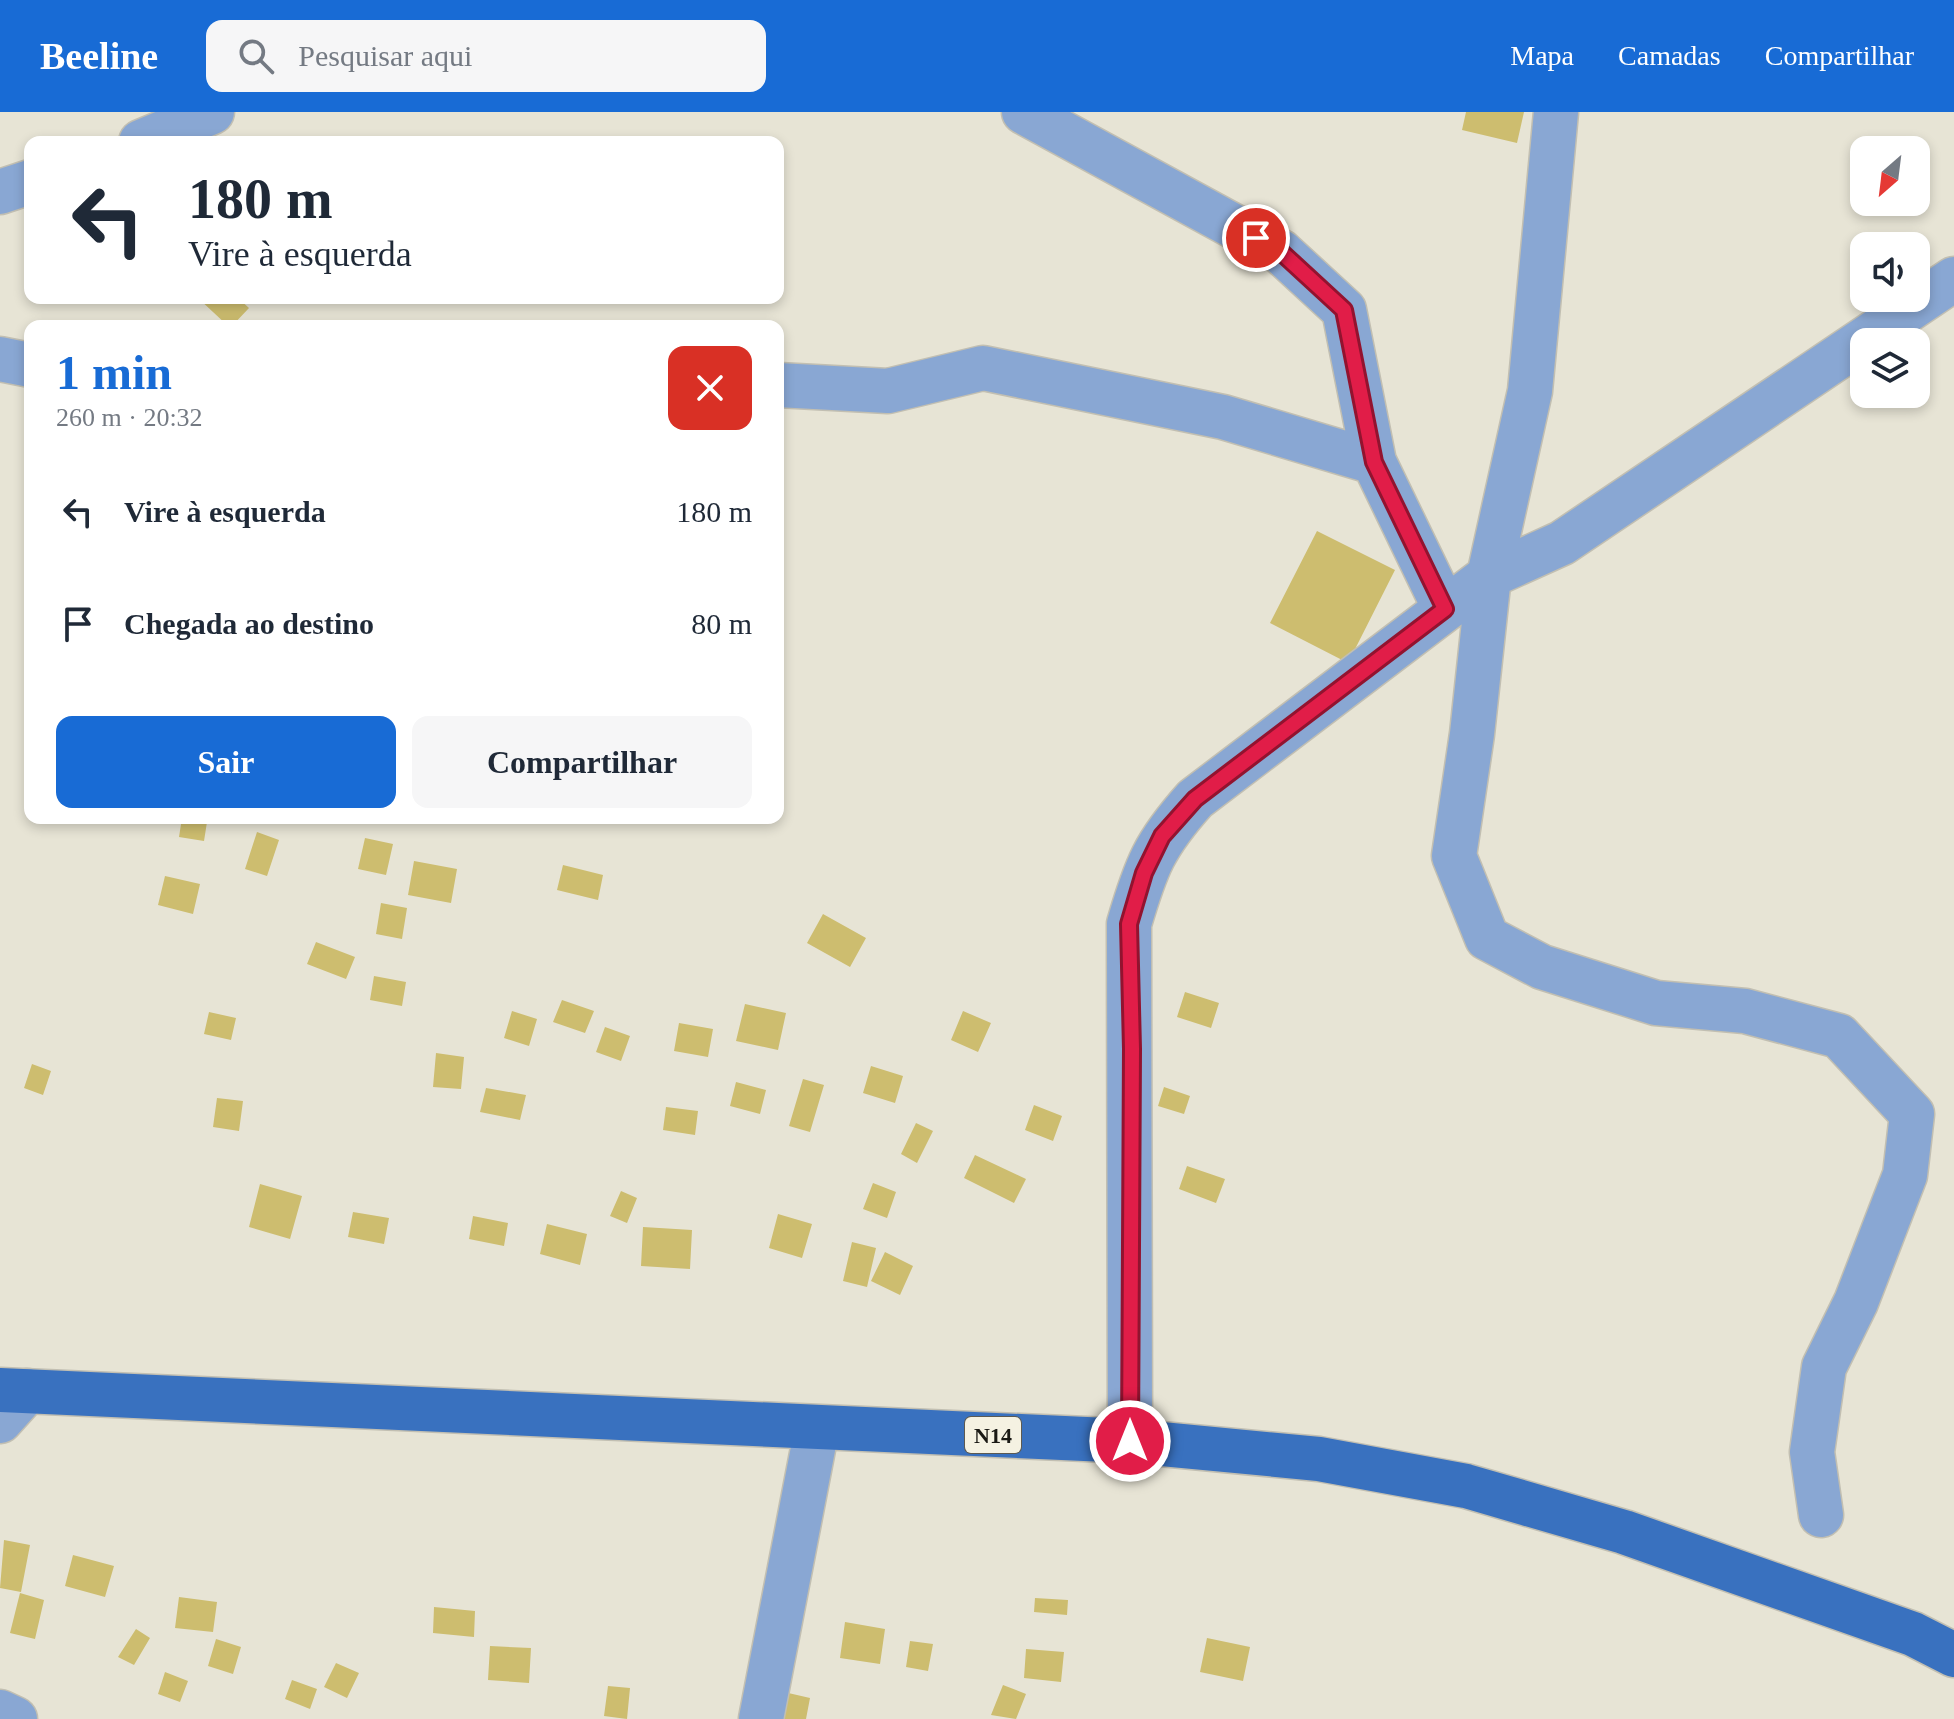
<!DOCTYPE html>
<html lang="pt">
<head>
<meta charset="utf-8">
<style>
  body { margin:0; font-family:Georgia,serif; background:#f6f6f7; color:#1f2937; height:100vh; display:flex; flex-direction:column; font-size:30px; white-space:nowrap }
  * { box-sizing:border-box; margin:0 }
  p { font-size:26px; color:#747a83 }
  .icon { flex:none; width:44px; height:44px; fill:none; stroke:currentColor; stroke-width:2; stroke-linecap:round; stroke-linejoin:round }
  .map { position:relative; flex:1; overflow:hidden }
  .panel { position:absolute; left:24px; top:208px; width:760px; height:504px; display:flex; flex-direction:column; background:#fff; border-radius:16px; box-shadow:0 4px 12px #0003 }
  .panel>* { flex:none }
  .banner { position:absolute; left:24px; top:24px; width:760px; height:168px; border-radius:16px; box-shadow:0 4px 12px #0003; background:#fff; color:#1f2937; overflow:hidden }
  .needle { width:52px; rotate:208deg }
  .buttons { position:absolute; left:1850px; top:24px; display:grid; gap:16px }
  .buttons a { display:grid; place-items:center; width:80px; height:80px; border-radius:16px; background:#fff; box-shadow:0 4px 12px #0003; font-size:40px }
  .pin { position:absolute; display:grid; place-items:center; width:68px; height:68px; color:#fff; margin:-34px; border:4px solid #fff; border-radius:50%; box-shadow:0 2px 8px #0007 }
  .me { position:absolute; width:88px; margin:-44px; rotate:0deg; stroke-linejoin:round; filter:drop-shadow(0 0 6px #0008) }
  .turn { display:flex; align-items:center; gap:28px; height:168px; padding:0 32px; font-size:36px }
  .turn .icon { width:104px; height:104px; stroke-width:2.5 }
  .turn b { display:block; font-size:56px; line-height:68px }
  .round { display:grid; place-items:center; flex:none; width:84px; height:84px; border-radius:16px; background:#f6f6f7 }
  .headline { display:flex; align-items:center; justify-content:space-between; height:136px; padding:0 32px }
  h1 { font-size:48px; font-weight:700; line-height:60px; color:#186bd5 }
  .cta { display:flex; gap:16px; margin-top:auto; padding:16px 32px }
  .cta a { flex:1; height:92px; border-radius:16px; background:#186bd5; color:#fff; font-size:32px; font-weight:700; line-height:92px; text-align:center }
  .cta a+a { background:#f6f6f7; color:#1f2937 }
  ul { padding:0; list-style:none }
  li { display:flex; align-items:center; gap:24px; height:112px; padding:0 32px }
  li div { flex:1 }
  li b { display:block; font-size:30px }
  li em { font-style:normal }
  header { display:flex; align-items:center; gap:48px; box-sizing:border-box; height:112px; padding:0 40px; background:#186bd5; color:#fff }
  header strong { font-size:38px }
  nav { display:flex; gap:44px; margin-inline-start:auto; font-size:28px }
  .search { width:560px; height:72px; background:#f6f6f7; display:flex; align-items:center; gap:20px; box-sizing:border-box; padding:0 28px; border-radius:16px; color:#747a83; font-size:30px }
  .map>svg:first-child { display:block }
  .building { fill:#cdbd6f }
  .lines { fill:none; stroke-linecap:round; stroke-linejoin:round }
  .street-casing { stroke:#c2bfb2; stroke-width:47 }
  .primary-casing { stroke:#c2bfb2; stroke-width:47 }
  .street { stroke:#89a7d3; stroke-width:44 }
  .primary { stroke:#3971bf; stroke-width:44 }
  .route-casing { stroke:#92132f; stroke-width:20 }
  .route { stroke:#e11d48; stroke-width:14 }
  .labels { text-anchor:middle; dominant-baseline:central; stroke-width:6; stroke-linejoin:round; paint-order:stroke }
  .shield { fill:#f5f2e2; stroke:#5c5a52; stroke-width:2 }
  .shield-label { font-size:22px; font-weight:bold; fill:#1a1914 }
</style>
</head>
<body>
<header>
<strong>Beeline</strong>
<div class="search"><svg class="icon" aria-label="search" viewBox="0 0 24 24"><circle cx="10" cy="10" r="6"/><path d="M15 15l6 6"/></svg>Pesquisar aqui</div>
<nav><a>Mapa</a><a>Camadas</a><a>Compartilhar</a></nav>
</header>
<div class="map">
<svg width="1954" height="1607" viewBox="0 0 1954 1607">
  <rect width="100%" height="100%" fill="#e7e4d5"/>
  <path class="building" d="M1466,0H1524L1517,31L1462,18Z
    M198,186H238L249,196L232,214H228Z
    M1317,419L1395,458L1348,551L1270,511Z
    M182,706L207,710L204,729L179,725Z
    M257,720L279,728L267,764L245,757Z
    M365,726L393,732L386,763L358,757Z
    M414,749L457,757L451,791L408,783Z
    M563,753L603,763L598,788L557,778Z
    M165,764L200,772L193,802L158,793Z
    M381,791L407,796L402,827L376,822Z
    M823,802L866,826L850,855L807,831Z
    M316,830L355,845L346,867L307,852Z
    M374,864L406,870L402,894L370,888Z
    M1185,880L1219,891L1211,916L1177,905Z
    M562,888L594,899L585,921L553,910Z
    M745,892L786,901L778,938L736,929Z
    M512,899L537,907L529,934L504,926Z
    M963,899L991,911L978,940L951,928Z
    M209,900L236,906L231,928L204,922Z
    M679,911L713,917L708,945L674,939Z
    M605,915L630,924L621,949L596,940Z
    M436,941L464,945L461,977L433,975Z
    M32,952L51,959L43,983L24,976Z
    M871,954L903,964L895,991L863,981Z
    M803,967L824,973L810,1020L789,1014Z
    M736,970L766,978L760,1002L730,994Z
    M1164,975L1190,984L1184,1002L1158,994Z
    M486,976L526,983L520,1008L480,1000Z
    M217,986L243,989L239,1019L213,1015Z
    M1034,993L1062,1004L1053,1029L1025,1018Z
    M666,995L698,999L695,1023L663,1018Z
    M916,1011L933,1019L917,1051L901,1042Z
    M975,1043L1026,1067L1014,1091L964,1066Z
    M1187,1054L1225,1067L1216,1091L1179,1077Z
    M873,1071L896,1080L887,1106L863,1097Z
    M260,1072L302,1084L290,1127L249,1115Z
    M621,1079L637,1086L627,1111L610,1104Z
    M353,1100L389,1106L384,1132L348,1125Z
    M778,1102L812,1112L802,1146L769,1136Z
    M473,1104L508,1111L504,1134L469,1127Z
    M547,1112L587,1122L580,1153L540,1142Z
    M643,1115L692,1118L690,1157L641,1154Z
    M852,1130L876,1136L867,1175L843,1169Z
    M885,1140L913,1154L900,1183L871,1169Z
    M4,1428L30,1433L21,1480L0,1476Z
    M73,1443L114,1454L105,1485L65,1474Z
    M20,1481L44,1488L35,1527L10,1521Z
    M179,1485L217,1490L213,1520L175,1516Z
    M1035,1486L1068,1488L1067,1503L1034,1500Z
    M434,1495L475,1499L474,1525L433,1521Z
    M845,1510L885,1517L880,1552L840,1546Z
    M136,1517L150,1526L134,1553L118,1545Z
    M1207,1526L1250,1535L1243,1569L1200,1560Z
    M216,1527L241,1535L233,1562L208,1554Z
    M910,1529L933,1532L928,1559L906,1555Z
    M490,1534L531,1536L529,1571L488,1568Z
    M1026,1537L1064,1540L1061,1570L1024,1566Z
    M336,1551L359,1561L347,1586L324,1575Z
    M165,1560L188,1569L180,1590L158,1582Z
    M292,1568L317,1577L310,1597L285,1587Z
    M1003,1573L1026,1582L1016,1607L991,1603Z
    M608,1574L630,1576L627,1607L604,1604Z
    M784,1580L810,1586L806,1607H779Z"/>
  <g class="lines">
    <g class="street-casing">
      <path id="street" d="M1024,0L1281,140L1344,198L1374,350L1445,497
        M1556,0L1530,279L1489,464L1472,622L1454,744L1487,826L1542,855L1656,891L1745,899L1839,924L1912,1002L1905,1063L1856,1190L1824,1255L1812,1340L1821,1403
        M141,30L212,0
        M0,80L30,70
        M0,247L30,253
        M778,273L888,279L983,256L1223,305L1374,350
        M0,1309L27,1279
        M1130,1329L1129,812C1146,754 1154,733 1195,687L1489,464L1562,431L1954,167
        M0,1600L15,1607
        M761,1607L817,1316"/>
    </g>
    <g class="primary-casing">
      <path id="primary" d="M0,1278L1130,1329L1319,1347L1466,1374L1624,1420L1913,1522L1954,1543"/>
    </g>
    <use href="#street" class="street"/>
    <use href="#primary" class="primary"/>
  </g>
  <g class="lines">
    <g class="route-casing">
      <path id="route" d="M1130,1329L1132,937L1129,812L1144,761L1162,724L1195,687L1445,497L1374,350L1344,198L1281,140L1256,126"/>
    </g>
    <use href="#route" class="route"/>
  </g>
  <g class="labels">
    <rect class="shield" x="965" y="1305" width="56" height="36" rx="6"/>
    <g class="shield-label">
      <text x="993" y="1323">N14</text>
    </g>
  </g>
</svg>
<div class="buttons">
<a><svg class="needle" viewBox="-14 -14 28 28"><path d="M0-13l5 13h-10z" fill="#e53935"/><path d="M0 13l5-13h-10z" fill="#747a83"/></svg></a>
<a><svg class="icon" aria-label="sound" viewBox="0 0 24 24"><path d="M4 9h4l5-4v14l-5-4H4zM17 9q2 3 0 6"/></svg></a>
<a><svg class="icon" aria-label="layers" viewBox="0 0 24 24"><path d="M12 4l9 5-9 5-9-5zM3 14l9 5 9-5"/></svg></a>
</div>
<div class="pin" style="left:1256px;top:126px;background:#d93025"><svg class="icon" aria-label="arrive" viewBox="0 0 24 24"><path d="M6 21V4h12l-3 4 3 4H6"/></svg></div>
<svg class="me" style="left:1130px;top:1329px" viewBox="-20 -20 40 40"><circle r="17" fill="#e11d48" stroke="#fff" stroke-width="3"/><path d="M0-11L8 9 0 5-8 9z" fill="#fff"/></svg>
<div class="banner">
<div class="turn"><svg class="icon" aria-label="left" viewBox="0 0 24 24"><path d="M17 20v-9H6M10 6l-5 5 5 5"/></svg><div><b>180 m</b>Vire à esquerda</div></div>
</div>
<section class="panel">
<div class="headline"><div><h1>1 min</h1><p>260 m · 20:32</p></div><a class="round" style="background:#d93025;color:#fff"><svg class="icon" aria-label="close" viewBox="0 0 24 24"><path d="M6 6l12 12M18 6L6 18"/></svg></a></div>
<ul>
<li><svg class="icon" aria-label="left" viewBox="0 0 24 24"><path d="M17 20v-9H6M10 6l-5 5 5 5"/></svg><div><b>Vire à esquerda</b></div><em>180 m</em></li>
<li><svg class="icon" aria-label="arrive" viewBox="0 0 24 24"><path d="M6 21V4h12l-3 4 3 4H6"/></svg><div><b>Chegada ao destino</b></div><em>80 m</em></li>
</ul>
<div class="cta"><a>Sair</a><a>Compartilhar</a></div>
</section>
</div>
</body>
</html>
